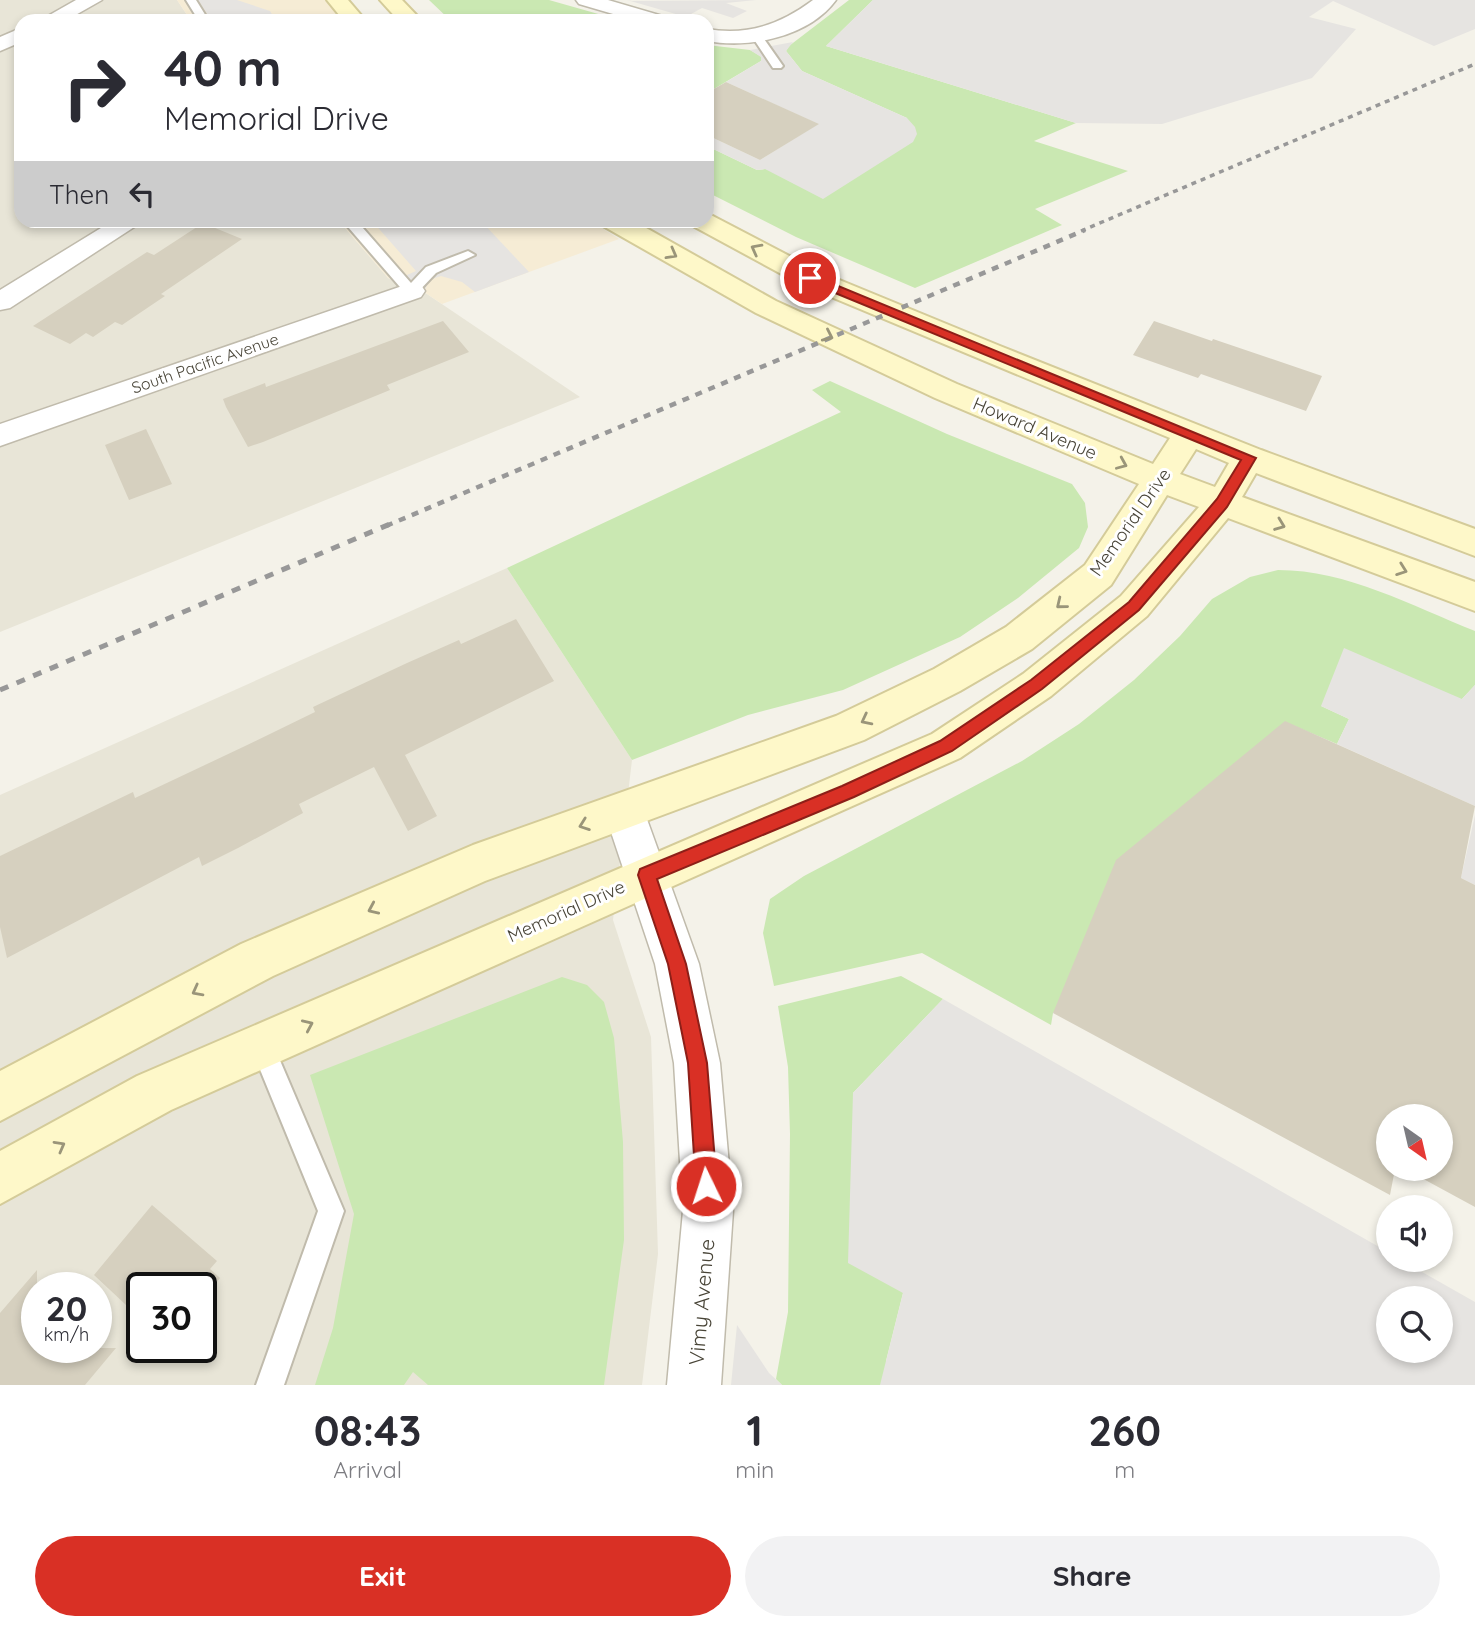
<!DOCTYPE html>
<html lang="en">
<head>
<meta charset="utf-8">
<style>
  body { margin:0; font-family:Quicksand,sans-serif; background:#f2f2f3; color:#2b2b33; height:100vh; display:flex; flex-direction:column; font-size:26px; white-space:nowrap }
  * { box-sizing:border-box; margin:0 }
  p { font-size:23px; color:#7c7c81 }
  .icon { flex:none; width:38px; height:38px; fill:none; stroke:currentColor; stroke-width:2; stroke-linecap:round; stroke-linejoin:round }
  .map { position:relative; height:1385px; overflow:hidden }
  .drawer { display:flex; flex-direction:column; background:#fff; flex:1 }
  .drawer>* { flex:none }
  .top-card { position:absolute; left:14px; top:14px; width:700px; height:214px; border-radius:21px; box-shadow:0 4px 10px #0003; background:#fff; color:#2b2b33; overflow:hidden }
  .needle { width:46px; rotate:146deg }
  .controls { position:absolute; left:1376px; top:1104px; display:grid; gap:14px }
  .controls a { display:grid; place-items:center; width:77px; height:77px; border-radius:50%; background:#fff; box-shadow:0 4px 10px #0003; font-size:35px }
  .speed { position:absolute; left:21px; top:1272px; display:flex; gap:14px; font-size:35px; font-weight:700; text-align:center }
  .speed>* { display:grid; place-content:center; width:91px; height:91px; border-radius:50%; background:#fff; box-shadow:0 4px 10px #0003; line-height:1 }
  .speed small { font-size:18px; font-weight:400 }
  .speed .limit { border:4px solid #111; border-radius:10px; background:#fff; color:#111 }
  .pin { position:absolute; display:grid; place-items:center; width:60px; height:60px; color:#fff; margin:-30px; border:4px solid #fff; border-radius:50%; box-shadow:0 2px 7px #0007 }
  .me { position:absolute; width:77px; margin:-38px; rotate:356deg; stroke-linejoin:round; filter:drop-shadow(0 0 5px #0008) }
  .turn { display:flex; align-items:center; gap:24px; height:147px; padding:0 35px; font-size:32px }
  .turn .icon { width:91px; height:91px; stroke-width:2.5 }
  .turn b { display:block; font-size:49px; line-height:60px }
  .then { display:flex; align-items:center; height:66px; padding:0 35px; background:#0003; gap:14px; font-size:26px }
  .eta { display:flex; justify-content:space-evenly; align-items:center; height:119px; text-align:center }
  .eta b { font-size:42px; font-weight:700; line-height:49px }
  .action { display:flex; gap:14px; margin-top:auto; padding:14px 35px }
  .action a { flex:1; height:80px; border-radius:42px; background:#d93025; color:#fff; font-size:28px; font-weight:700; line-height:80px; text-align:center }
  .action a+a { background:#f2f2f3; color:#2b2b33 }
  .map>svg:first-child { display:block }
  .residential { fill:#e8e5d7; fill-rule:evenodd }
  .commercial { fill:#f6ecd5 }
  .green { fill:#cae8b2 }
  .parking { fill:#e6e4e1; fill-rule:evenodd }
  .building { fill:#d6d0bf }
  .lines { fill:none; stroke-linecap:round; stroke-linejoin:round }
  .service-casing { stroke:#c0bbac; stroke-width:4 }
  .minor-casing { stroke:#c0bbac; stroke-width:3 }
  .secondary-casing { stroke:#d4cb99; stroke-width:4 }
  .service { fill:#fff; fill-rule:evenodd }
  .minor { fill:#fff; fill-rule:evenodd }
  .secondary { fill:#fef8c9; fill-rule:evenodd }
  .rail-far2 { stroke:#989898; stroke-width:3.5; stroke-dasharray:5 5; stroke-linecap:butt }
  .rail-far1 { stroke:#989898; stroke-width:4.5; stroke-dasharray:7 7; stroke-linecap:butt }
  .rail { stroke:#989898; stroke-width:5; stroke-dasharray:9 9; stroke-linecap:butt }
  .oneway { stroke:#9a9579 }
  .route { fill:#d93025; stroke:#8d1f18; stroke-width:2 }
  .labels { text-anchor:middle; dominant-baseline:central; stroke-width:6; stroke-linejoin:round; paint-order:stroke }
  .far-street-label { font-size:16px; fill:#484437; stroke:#fff }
  .street-label { font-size:18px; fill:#484437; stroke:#fff }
  .near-street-label { font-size:21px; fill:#484437; stroke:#fff }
</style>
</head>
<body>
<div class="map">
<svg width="1475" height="1385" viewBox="0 0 1475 1385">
  <rect width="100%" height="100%" fill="#f4f2e9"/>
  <path class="residential" d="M0,0H177L191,21H21V220L339,221L388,278L424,292L580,397L0,632Z
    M507,568L632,760L613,920L651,1037L658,1254L642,1385H0V795ZM37,1288H96V1348H37ZM142,1288H201V1348H142Z"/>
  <path class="commercial" d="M177,0H327L346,21H191Z
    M339,221H591L619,239L442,304L424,292L388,278Z"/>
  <path class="green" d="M429,0H549L623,21H451Z
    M849,0H873L826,46L1076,123L1034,141L1128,171L1035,209L1062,225L915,288L796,237L707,192V146L757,170L765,169L907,118L802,71L786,51L789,46Z
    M707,45L750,50L762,57L761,61L707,93Z
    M830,381L947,434L1072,484L1085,503L1088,527L1079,548L1018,598L960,637L843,690L748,715L632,760L507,568L841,412L812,390Z
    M1278,570C1347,570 1412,606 1475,631V685L1462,699L1321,706L1349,719L1337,744L1285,722L1053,1013L1051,1025L922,953L774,986L763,933L770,899L804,876L1022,761L1079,724L1134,680L1180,636L1212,599L1250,577Z
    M901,976L943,999L853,1093L903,1293L886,1361L919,1385H782L776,1379L788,1312L790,1134L788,1067L778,1006Z
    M562,977L587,985L604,1002L614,1038L623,1142L624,1240L604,1385H428L413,1372L404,1385H315L333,1328L354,1214L310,1075Z"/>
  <path class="parking" d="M198,0H237L270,11L273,16L263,21H212Z
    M627,0L632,1L756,0L726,3L747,11L733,18L702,8L691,14L693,19Z
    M873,0H1475V29L1434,46L1333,1L1309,17L1356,29L1312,78L1162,124L1076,123L826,46Z
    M793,42L786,51L802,71L907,118L915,127L917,134L913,142L823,199L765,169L757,170L707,146V135L760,160L818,124L726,82L761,61V57L750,50Z
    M481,221L529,272L475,292L462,282L441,276L429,280L424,292L406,285L407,275L416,271L373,222Z
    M1344,648L1462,699L1475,685V806L1337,744L1349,719L1321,706Z
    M1475,815V885L1461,878Z
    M943,999L1388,1252V1260H1401L1475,1302V1385H880L903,1293L848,1263L853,1093ZM1388,1298H1440V1351H1388Z
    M737,1325L769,1373L782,1385H731Z"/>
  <path class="building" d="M726,82L819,124L760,160L707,135V93Z
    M203,223L242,239L161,294L165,296L122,325L115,322L93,337L86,333L70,344L33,326L147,252L154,255Z
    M443,321L469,352L387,385L390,390L263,442L248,447L226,407L223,399L265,383L266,387Z
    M1154,321L1212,341L1213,339L1322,376L1306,411L1201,374L1198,378L1133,355Z
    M146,429L172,484L129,500L105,445Z
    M516,619L554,681L405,755L437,816L408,831L374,767L299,804L303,813L238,848L202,866L199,857L7,958L0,927V856L133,792L135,798L243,747L315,712L313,707L407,663L459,640L461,644Z
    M1285,721L1475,806L1461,878L1475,885V1207L1405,1169H1440V1116H1388V1169H1395L1390,1195L1053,1013L1116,860Z
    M152,1205L217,1261L210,1269L220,1278L201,1302V1288H142V1320L94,1275Z
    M37,1270V1348H116L85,1385H0V1313Z"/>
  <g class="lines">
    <g class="service-casing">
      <path id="service" d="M186,0H196L209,21H199Z
        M348,11L353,14C345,21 335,21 325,21Z
        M754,36H762L783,66L781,68H773L753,38Z
        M342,220H356L411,283L426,267L468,251L475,255L436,273L416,294H406Z
        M262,1033L270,1037L344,1211L284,1385H256L318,1211L250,1045L254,1037Z"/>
    </g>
    <g class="minor-casing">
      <path id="minor" d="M76,0H102L65,21H39Z
        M576,0H608L666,17L669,21H637L579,4Z
        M813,0H836C809,37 749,49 707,41V29C748,36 781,24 813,0Z
        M21,28V42L0,51V37Z
        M114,220H145L10,308L0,310V290Z
        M411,283L421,285L425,291L421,297L0,446V424Z
        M624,793L638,798L644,811L699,964L720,1063L733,1211L721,1385H667L683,1211L674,1063L655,964L604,811L610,798Z"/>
    </g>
    <g class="secondary-casing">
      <path id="secondary" d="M327,0H348L366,21H344Z
        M380,0H402L422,21H399Z
        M707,213L820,272L1000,346L1261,450L1475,529V556L1256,473L1242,497L1475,582V611L1228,518L1147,616L1051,696L960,758L171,1110L0,1204V1151L137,1076L932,734L1023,674L1121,596L1199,507L1167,495L1111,585L1032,649L960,691L864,740L485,881L273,976L0,1121V1071L241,944L473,845L836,716L934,669L1006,627L1085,565L1139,484L935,398L756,313L603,226L599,220H632L776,301L957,384L1153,464L1170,438L800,284L693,226L689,220H707ZM1196,449L1229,463L1215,487L1180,474Z"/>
    </g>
    <use href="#service" class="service"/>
    <use href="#minor" class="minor"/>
    <use href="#secondary" class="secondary"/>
    <path class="rail-far2" d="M1081,231L1475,64"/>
    <path class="rail-far1" d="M386,526L1085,230"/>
    <path class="rail" d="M0,690L390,524"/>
  </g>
  <defs><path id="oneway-chevron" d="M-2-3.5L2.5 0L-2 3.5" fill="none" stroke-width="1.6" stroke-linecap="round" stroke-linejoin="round" transform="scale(1.75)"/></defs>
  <g class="oneway">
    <use href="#oneway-chevron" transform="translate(756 249) rotate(-152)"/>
    <use href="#oneway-chevron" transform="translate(672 254) rotate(29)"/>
    <use href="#oneway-chevron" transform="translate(828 336) rotate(25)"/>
    <use href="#oneway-chevron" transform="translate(1122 464) rotate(23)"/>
    <use href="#oneway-chevron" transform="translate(1280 525) rotate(21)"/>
    <use href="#oneway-chevron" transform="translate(1402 570) rotate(20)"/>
    <use href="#oneway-chevron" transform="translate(1061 604) rotate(141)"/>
    <use href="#oneway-chevron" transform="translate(866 720) rotate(153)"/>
    <use href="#oneway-chevron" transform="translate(584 825) rotate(160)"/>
    <use href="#oneway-chevron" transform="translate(373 909) rotate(156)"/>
    <use href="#oneway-chevron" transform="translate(197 991) rotate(152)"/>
    <use href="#oneway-chevron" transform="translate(308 1025) rotate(-24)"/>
    <use href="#oneway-chevron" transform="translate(60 1146) rotate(-29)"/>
  </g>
  <path class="route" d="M806,276H814L1256,458L1227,507L1139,610L1042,689L952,751L854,797L657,879L686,964L707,1063L717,1186L714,1194L706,1197L699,1194L696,1186L688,1063L668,964L638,875L640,869L842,786L940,741L1031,680L1129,602L1217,499L1241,460L806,281Z"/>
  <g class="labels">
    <g class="far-street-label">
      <text transform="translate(205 363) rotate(-19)">South Pacific Avenue</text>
    </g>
    <g class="street-label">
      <text transform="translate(1035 428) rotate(23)">Howard Avenue</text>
      <text transform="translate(1130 522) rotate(-55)">Memorial Drive</text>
      <text transform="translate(566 911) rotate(-24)">Memorial Drive</text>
    </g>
    <g class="near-street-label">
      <text transform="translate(701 1302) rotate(-85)">Vimy Avenue</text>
    </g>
  </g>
</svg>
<div class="controls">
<a><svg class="needle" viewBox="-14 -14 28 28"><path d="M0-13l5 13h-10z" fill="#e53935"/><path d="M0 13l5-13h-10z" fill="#7c7c81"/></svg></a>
<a><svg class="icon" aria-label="sound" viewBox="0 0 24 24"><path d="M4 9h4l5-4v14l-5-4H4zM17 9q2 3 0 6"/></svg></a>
<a><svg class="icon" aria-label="search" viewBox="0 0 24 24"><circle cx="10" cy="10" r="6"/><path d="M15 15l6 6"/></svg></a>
</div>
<div class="speed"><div>20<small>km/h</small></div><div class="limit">30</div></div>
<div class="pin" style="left:810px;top:278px;background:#d93025"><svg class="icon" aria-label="arrive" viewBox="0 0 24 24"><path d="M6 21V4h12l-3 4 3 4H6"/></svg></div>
<svg class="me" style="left:706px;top:1186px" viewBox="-20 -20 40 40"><circle r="17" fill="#d93025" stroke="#fff" stroke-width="3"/><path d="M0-11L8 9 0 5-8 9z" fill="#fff"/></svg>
<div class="top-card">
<div class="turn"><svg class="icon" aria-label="right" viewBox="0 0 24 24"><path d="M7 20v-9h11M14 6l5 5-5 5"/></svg><div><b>40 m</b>Memorial Drive</div></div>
<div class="then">Then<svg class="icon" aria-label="left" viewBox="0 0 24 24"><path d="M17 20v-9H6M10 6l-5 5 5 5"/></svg></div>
</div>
</div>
<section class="drawer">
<div class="eta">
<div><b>08:43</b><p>Arrival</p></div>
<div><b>1</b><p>min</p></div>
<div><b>260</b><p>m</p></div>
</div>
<div class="action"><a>Exit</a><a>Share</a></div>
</section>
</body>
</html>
